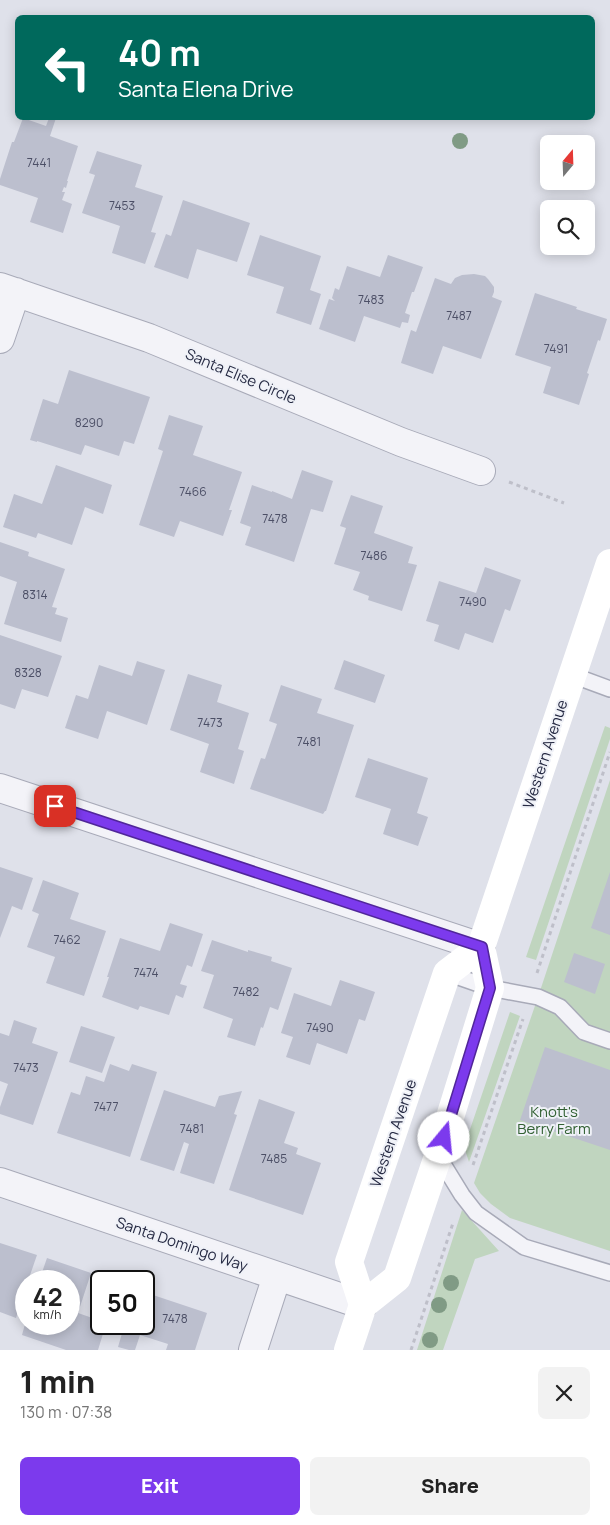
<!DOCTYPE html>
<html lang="en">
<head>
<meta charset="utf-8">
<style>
  body { margin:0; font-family:Manrope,sans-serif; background:#f2f2f2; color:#222; height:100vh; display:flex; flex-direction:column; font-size:19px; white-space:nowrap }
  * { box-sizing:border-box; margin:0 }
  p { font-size:16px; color:#767676 }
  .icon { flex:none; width:28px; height:28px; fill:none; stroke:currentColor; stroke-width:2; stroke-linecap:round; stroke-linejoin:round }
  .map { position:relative; height:1350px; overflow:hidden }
  .details { display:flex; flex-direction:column; background:#fff; flex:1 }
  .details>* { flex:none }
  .top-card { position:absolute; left:15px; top:15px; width:580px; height:105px; border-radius:8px; box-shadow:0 2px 12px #0003; background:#00695c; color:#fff; overflow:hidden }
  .needle { width:32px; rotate:19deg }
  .buttons { position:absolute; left:540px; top:135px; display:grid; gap:10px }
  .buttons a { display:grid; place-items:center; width:55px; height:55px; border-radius:8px; background:#fff; box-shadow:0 2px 12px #0003; font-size:25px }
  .speed { position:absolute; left:15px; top:1270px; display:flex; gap:10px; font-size:25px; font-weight:700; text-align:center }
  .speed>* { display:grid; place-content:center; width:65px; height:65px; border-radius:50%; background:#fff; box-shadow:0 2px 12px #0003; line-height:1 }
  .speed small { font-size:12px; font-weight:400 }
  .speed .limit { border:2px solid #111; border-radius:8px; background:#fff; color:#111 }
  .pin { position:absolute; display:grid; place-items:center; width:42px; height:42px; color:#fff; margin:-21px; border-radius:10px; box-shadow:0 2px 8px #0006 }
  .me { position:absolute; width:55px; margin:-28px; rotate:17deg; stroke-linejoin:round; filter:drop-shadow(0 0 4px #0008) }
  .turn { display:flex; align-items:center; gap:18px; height:105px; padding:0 20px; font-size:22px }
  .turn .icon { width:65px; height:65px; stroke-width:2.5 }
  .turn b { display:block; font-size:35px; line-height:42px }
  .round { display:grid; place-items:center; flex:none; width:52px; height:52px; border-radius:8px; background:#f2f2f2 }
  .head { display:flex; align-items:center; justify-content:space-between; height:85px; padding:0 20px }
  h1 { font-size:30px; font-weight:800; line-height:38px }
  .primary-button { display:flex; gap:10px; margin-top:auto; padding:10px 20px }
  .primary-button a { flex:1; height:58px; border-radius:8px; background:#7c3aed; color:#fff; font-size:20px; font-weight:800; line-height:58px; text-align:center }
  .primary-button a+a { background:#f2f2f2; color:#222 }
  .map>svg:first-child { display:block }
  .green { fill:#c0d5bf }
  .building { fill:#bcbfce }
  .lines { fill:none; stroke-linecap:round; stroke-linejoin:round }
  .lane-casing { stroke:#a8aab8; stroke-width:18 }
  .street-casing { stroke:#a8aab8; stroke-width:30 }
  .path { stroke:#bebfc9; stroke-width:3; stroke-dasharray:4 4; stroke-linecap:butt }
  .lane { stroke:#f3f3f8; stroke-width:15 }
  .street { stroke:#f3f3f8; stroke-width:28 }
  .secondary { stroke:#fff; stroke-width:28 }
  .tree { fill:#809b85 }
  .route-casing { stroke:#51269a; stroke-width:12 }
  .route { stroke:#7c3aed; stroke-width:9 }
  .labels { text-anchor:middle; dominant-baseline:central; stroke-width:4; stroke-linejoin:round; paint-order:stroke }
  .number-label { font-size:12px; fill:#4c4f66 }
  .street-label { font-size:15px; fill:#262a43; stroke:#eff1f7 }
  .park-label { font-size:15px; fill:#326133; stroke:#eff1f7 }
</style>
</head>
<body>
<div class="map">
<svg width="610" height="1350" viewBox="0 0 610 1350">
  <rect width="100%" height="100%" fill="#dfe1ea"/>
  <path class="green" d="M605,726L610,728V739L536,960L526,957Z
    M610,780V1251L510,1218L491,1204L480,1193L474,1183L538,997Z
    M510,1012L520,1016L469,1162L464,1147Z
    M462,1210L499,1251L475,1259L443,1350H417Z"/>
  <path class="building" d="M23,118L46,126L49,118H56L50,136L78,146L67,181H68L66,188L64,187L62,192H65L62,200L72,204L63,233L30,222L38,198L0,185V179L12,142H14Z
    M97,151L142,165L135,187L163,196L151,232L156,233L145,264L112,253L120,226L82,213L95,175L89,173Z
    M183,200L250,223L237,262L197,249L188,279L154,267L166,234L171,236Z
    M260,235L321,256L310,290L321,294L311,325L276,313L284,287L247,275Z
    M388,255L423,267L414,292H412L405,313L410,315L408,323L402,322L400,328L364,316L355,342L319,329L329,299L335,301L332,298L335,288L339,290L347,266L380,277Z
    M474,274L485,276L488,279L494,287V292L492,297L502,301L481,359L443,346L433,374L401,363L411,330L416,332L435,278L451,284L455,278L462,275Z
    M535,293L577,307L576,309L607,319L600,341L598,340L587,373L589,374L579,405L543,393L551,367L515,355Z
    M69,370L150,397L134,444L124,441L119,456L85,445L81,455L37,441V442L30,440L43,399L58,404Z
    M169,415L203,426L193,455L242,472L229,510H232L223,536L180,521L174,537L139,525L163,451L158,449Z
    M56,465L112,485L103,514L85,507L72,545L38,533L36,538L3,527L14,494L42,504Z
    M302,470L333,481L323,512L311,509L294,562L245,545L251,527L240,523L252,485L272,492V491L292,499Z
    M351,495L383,506L374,533L413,547L408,563L417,565L402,611L368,600L369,596L353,590L360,572L334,564L346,528L340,526Z
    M0,542L29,552L28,556L65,569L52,607L57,608L55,614L68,618L61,642L4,624L17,582L0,576Z
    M485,567L521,580L510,611L505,609L493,643L465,633L459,650L434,641L439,625L426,621L439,581L476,593Z
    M0,635L62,656L48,697L22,689L15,709L0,704Z
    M344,660L385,675L375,703L334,689Z
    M137,661L165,670L147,725L107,711L98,739L65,728L76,695L88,699L99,665L132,676Z
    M188,674L222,685L217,702L249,713L238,749L244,751L234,784L200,772L209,744L170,730Z
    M281,685L322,699L317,713L354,725L326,811H325L323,814L250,789L261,758L265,759L277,724L269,721Z
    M368,758L428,778L417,813L428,817L418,846L383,834L391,809L355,797Z
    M0,867L33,878L22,910L12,906L0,938Z
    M610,872V935L591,928Z
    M43,880L79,893L70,919L106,931L84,996L46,983L55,957L27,947L39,914L32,911Z
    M170,923L203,934L192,967L187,965L180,984L187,986L183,998L176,995L169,1015L140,1006L138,1010L102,997L109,977H107L120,938L160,951Z
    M212,940L248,952V950L272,957L271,961L292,968L278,1010L270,1007L263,1028L261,1027L255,1046L227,1037L233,1019L203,1008L214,975L201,971Z
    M574,953L605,964L595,994L564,982Z
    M340,980L375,992L365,1021L359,1019L347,1054L317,1043L310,1065L286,1057L293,1037L281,1033L294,993L331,1006Z
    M14,1020L37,1028L32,1043L58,1052L33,1125L0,1114V1107L8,1084L0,1081V1033L9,1036Z
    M81,1026L115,1037L102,1073L69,1062Z
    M545,1047L610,1070V1150L520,1120Z
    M110,1064L129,1071L132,1064L157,1072L130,1157L57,1133L71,1092L80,1095L86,1076L104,1082Z
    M164,1090L215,1107L219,1096L242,1091L234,1114L237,1115L214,1184L180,1173L189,1144L184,1142L174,1171L140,1160Z
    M259,1099L295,1112L284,1143L298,1148L296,1154L321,1163L303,1215L229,1190Z
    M0,1243L37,1255L28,1281H26V1286L16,1318L0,1312Z
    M47,1258L91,1273L78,1313L101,1321V1324H106L98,1350H66L22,1335L25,1324H69V1281H39Z
    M144,1292L207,1313L195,1350H166L168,1344L140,1335L135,1350H129L118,1347L123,1330H121L123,1324H144Z"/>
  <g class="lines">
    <g class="lane-casing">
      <path id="lane" d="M572,675L610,689
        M447,973L490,988L538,997L560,1007L584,1032L610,1041
        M438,1156L462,1195L476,1213L524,1247L610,1273"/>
    </g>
    <g class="street-casing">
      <path id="street" d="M0,287L149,338L401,442L481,471
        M0,339L16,292
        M0,788L481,947
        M0,1182L363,1305
        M253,1350L277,1276"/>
    </g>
    <path class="path" d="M509,482L564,503
      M537,973L610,752
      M473,1165L523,1019
      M411,1350L453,1223"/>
    <use href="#lane" class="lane"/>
    <use href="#street" class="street"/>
    <path class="secondary" d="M363,1305L349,1262L447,973L481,947
      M348,1350L363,1305L397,1278L438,1156L490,988L481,947L610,563"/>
  </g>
  <g class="tree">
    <circle cx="460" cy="141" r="8"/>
    <circle cx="451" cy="1283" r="8"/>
    <circle cx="439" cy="1305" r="8"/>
    <circle cx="430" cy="1340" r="8"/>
  </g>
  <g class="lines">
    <g class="route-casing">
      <path id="route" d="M55,806L482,947L490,988L444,1138"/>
    </g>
    <use href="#route" class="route"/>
  </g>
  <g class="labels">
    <g class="number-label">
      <text x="39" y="162">7441</text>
      <text x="122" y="205">7453</text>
      <text x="371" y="299">7483</text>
      <text x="459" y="315">7487</text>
      <text x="556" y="348">7491</text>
      <text x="89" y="422">8290</text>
      <text x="193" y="491">7466</text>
      <text x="275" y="518">7478</text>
      <text x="374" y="555">7486</text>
      <text x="35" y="594">8314</text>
      <text x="473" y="601">7490</text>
      <text x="28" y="672">8328</text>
      <text x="210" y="722">7473</text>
      <text x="309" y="741">7481</text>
      <text x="67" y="939">7462</text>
      <text x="146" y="972">7474</text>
      <text x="246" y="991">7482</text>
      <text x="320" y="1027">7490</text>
      <text x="26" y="1067">7473</text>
      <text x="106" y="1106">7477</text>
      <text x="192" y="1128">7481</text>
      <text x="274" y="1158">7485</text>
      <text x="175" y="1318">7478</text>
    </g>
    <g class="street-label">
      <text transform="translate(241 376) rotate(23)">Santa Elise Circle</text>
      <text transform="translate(545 754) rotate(-72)">Western Avenue</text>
      <text transform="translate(393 1133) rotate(-71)">Western Avenue</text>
      <text transform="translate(182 1244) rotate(19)">Santa Domingo Way</text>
    </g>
    <g class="park-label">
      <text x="554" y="1111">Knott's<tspan x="554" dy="17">Berry Farm</tspan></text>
    </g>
  </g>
</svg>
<div class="buttons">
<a><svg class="needle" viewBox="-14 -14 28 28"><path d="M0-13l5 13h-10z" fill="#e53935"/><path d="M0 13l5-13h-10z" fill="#767676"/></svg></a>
<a><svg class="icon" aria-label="search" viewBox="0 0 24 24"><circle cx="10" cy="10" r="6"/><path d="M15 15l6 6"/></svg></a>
</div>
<div class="speed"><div>42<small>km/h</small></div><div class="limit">50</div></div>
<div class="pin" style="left:55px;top:806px;background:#d93025"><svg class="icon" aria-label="arrive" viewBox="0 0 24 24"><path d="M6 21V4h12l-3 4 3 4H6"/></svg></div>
<svg class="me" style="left:444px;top:1138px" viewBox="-20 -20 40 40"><circle r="19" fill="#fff"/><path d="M0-13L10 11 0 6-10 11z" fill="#7c3aed"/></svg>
<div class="top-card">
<div class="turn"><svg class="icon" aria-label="left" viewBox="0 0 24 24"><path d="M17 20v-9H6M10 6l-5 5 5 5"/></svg><div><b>40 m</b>Santa Elena Drive</div></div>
</div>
</div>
<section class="details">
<div class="head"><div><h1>1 min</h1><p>130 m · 07:38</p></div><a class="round"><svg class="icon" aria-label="close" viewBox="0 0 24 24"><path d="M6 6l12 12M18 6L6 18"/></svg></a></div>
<div class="primary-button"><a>Exit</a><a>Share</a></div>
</section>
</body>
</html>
